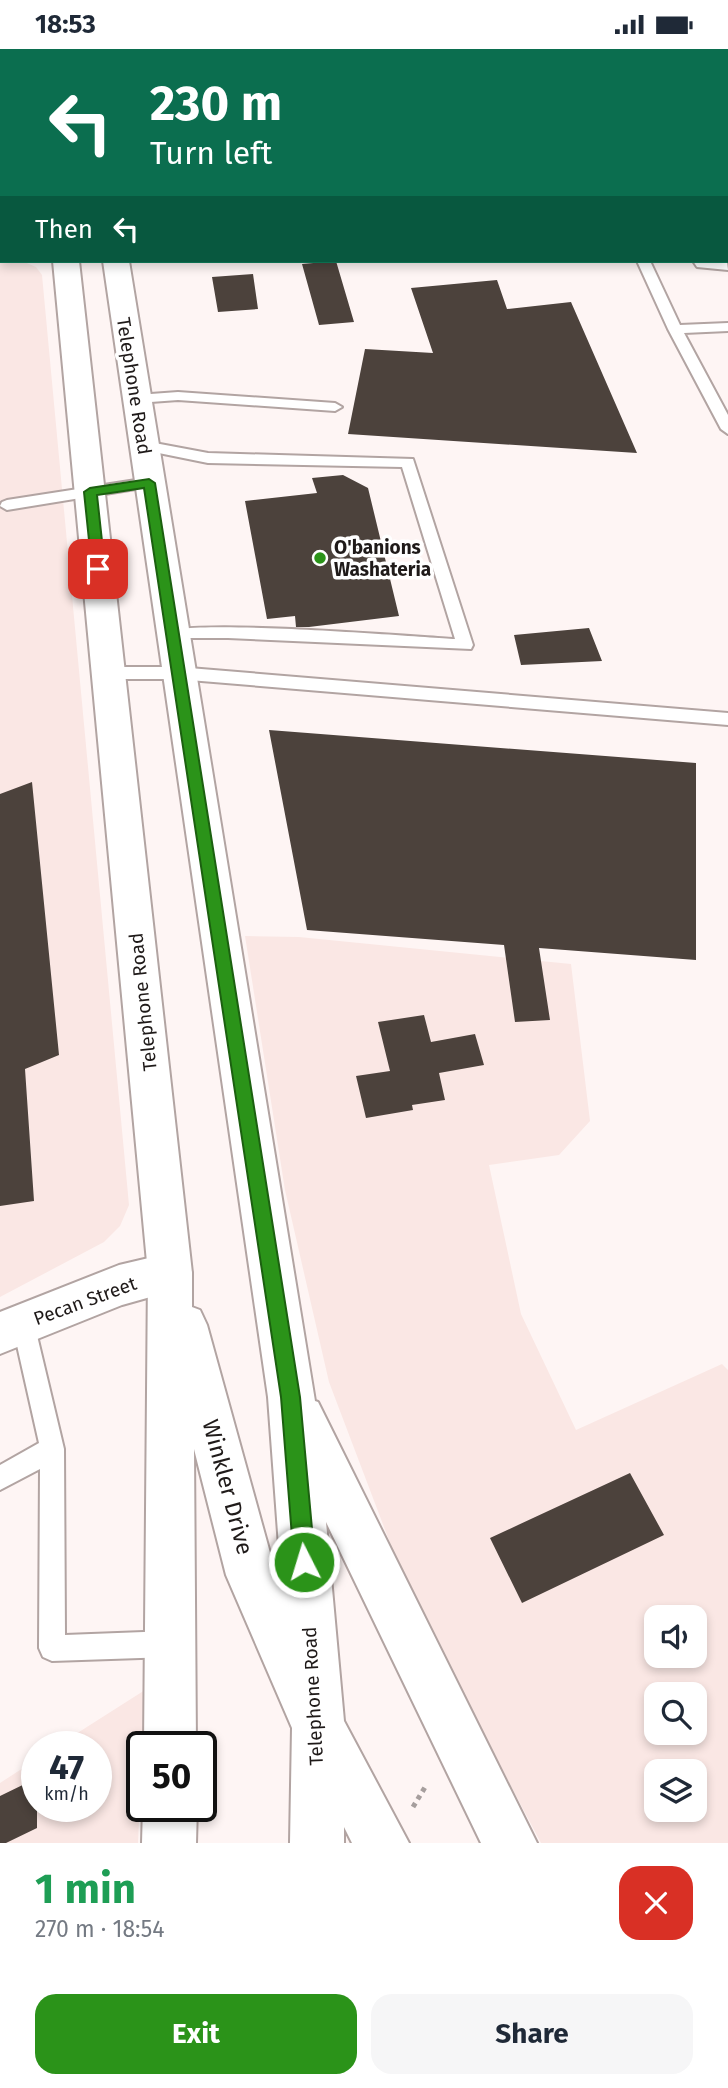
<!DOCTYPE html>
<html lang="en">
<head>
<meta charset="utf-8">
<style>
  body { margin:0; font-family:"Fira Sans",sans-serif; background:#f6f6f7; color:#1f2937; height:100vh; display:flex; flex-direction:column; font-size:26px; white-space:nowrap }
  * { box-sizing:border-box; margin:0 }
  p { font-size:23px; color:#747a83 }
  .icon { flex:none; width:38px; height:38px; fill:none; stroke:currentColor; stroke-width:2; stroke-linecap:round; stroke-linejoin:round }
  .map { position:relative; height:1794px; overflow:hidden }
  .drawer { display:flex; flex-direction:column; background:#fff; flex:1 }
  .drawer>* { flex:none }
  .hud { position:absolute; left:0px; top:0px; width:728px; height:214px; box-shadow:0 4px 10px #0003; background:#0b6e4f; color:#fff; overflow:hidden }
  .fabs { position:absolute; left:644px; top:1556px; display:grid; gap:14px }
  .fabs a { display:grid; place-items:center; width:63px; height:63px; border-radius:14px; background:#fff; box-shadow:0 4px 10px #0003; font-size:35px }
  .speed { position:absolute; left:21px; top:1682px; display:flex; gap:14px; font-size:35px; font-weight:700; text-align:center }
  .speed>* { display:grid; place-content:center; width:91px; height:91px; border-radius:50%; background:#fff; box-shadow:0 4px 10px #0003; line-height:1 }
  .speed small { font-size:18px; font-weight:400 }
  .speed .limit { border:4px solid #111; border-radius:10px; background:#fff; color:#111 }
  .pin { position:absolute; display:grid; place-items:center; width:60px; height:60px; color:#fff; margin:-30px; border-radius:14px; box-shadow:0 4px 10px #0006 }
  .me { position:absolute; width:77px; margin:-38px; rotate:355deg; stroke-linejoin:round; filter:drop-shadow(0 0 5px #0008) }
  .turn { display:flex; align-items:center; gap:24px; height:147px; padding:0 35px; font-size:32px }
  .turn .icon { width:91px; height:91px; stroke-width:2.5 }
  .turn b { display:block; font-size:49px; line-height:60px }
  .then { display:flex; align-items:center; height:66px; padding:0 35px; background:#0003; gap:14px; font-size:26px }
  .round { display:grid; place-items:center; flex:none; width:74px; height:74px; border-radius:21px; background:#f6f6f7 }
  .overview { display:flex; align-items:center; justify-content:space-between; height:119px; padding:0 35px }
  h1 { font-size:42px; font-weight:700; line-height:52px; color:#1e9e55 }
  .primary-button { display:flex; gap:14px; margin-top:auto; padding:14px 35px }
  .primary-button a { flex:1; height:80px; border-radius:21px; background:#2b9319; color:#fff; font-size:28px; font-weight:700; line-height:80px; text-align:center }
  .primary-button a+a { background:#f6f6f7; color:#1f2937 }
  .status { display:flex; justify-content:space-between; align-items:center; height:49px; padding:0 35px; background:#fff; direction:ltr }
  .status svg { height:19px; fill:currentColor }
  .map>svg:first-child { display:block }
  .built { fill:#fae7e4; fill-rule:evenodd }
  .building { fill:#4c423c }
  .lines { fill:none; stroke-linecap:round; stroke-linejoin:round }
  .lane-casing { stroke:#b2a4a2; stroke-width:4 }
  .street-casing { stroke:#b2a4a2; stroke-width:4 }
  .secondary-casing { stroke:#b2a4a2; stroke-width:4 }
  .path { stroke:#a69e9d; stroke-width:5; stroke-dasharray:4.5 4.5; stroke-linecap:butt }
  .lane { fill:#fff; fill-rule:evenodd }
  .street { fill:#fff; fill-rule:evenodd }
  .secondary { fill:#fff; fill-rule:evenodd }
  .route { fill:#2b9319; stroke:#1c6010; stroke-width:2 }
  .poi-dot { fill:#2b9319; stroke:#fff; stroke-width:2.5 }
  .labels { text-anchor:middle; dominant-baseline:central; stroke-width:7; stroke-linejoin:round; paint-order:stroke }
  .street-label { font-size:19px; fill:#1f1a19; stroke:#fff }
  .poi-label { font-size:19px; font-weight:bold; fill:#1f1a19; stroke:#fff; text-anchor:start }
  .near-street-label { font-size:23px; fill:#1f1a19; stroke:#fff }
</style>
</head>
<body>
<div class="status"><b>18:53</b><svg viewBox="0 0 49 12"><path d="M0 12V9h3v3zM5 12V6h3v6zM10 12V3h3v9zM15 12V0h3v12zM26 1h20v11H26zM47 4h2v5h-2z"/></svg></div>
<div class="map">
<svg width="728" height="1794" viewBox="0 0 728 1794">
  <rect width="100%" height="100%" fill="#fef5f4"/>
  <path class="built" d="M0,212H22L36,218L42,226L129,1156L120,1177L104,1193L0,1248Z
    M245,887L299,888L571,915L590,1072L559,1106L489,1116L521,1265L576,1381L722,1315L728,1321V1794H541L409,1544L329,1333L285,1141ZM656,1568H695V1606H656ZM656,1645H695V1684H656ZM656,1722H695V1760H656Z
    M145,1641L138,1794H0V1734L37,1710V1757H96V1698L57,1697Z"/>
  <path class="building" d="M336,212L354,273L319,276L302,215Z
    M253,225L258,260L218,263L212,228Z
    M497,231L507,260L571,253L637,404L348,385L365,300L433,304L411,239Z
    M343,426L368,439L399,567L309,578H296L295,567L267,570L245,452L317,444L312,429Z
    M589,579L602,612L521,616L514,586Z
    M269,681L696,714V911L539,899L550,971L515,973L504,896L307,881Z
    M32,733L59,1006L25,1020L34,1152L0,1157V745Z
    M424,966L431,993L475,985L484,1016L439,1024L445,1051L412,1056L413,1061L366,1069L356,1027L390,1022L378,973Z
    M630,1424L664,1486L522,1554L490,1489Z
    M37,1729V1779L6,1794H0V1747Z"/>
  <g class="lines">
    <g class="lane-casing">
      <path id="lane" d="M168,0H183L166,2Z
        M0,69H2V77H0Z
        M726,88H728V96H726Z
        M637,212H650L680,276L728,274V282L684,284L728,366V385L721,380L668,280Z
        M178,343L335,354L342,358L335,362L178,351L137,354L130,350L137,346Z
        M144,392L208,404L413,410L473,596L471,600L228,589H165L163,585C175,568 419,588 455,590L402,418L208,414L139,400L137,397Z
        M149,429L157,434L154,437L7,461L0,457L2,453L7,451Z
        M109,618H177L728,664V676L177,630H109L101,624Z
        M23,1263L31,1267L34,1274L64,1400L65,1586L170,1582L179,1586L183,1595L179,1604L170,1608L52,1612L43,1608L39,1599L40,1420L0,1441V1416L39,1394L12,1274L15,1267Z"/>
    </g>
    <g class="street-casing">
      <path id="street" d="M170,1204L186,1210L192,1224L186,1238L122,1256L0,1305V1263L119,1216Z"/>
    </g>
    <g class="secondary-casing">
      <path id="secondary" d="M17,0H39L40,2H17Z
        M68,0H90V2H68Z
        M0,192H2V208H0Z
        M726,205L728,221L697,218L693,212H726Z
        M53,212H79L192,1224V1258L200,1261L207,1276L275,1522L282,1538L268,1348L103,212H129L315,1352L318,1353L537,1794H481L326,1473L344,1672L409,1794H352L344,1778V1794H290L292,1679L226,1526L194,1400L196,1698H144L148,1224Z
        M143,1757H197L196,1794H142Z"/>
    </g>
    <path class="path" d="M413,1758L427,1735"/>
    <use href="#lane" class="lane"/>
    <use href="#street" class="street"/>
    <use href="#secondary" class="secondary"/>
  </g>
  <path class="route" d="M149,430L155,434L300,1348L315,1513L312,1520L304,1523L297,1520L294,1513L281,1348L144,439L97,446L105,520L98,525L92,520L84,443L90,439Z"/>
  <circle class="poi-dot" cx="320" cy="509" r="7"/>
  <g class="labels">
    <g class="street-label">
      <text transform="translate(134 337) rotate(81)">Telephone Road</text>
      <text transform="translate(143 953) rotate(-96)">Telephone Road</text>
      <text transform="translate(85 1252) rotate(-20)">Pecan Street</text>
      <text transform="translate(313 1647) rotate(-93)">Telephone Road</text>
    </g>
    <g class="poi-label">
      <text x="334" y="498">O'banions<tspan x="334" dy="22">Washateria</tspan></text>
    </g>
    <g class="near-street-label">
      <text transform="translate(228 1438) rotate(75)">Winkler Drive</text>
    </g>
  </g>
</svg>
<div class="fabs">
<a><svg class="icon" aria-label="sound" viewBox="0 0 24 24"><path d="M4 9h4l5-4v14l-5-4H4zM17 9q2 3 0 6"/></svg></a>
<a><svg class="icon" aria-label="search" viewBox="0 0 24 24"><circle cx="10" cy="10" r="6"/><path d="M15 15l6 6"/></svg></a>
<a><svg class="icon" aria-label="layers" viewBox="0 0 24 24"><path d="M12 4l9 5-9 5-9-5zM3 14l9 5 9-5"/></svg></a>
</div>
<div class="speed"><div>47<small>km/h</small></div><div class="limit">50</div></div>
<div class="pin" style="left:98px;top:520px;background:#d93025"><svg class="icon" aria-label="arrive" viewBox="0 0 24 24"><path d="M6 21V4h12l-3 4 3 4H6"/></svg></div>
<svg class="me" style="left:304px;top:1513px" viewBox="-20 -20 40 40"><circle r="17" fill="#2b9319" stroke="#fff" stroke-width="3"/><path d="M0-11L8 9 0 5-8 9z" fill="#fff"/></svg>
<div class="hud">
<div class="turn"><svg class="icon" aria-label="left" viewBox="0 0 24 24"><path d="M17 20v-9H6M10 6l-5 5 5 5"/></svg><div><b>230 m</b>Turn left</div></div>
<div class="then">Then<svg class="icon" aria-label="left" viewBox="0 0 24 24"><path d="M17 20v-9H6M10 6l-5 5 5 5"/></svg></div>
</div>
</div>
<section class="drawer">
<div class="overview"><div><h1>1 min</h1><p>270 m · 18:54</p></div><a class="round" style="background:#d93025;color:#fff"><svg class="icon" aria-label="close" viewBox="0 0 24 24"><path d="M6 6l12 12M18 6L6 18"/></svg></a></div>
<div class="primary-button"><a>Exit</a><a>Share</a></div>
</section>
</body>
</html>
